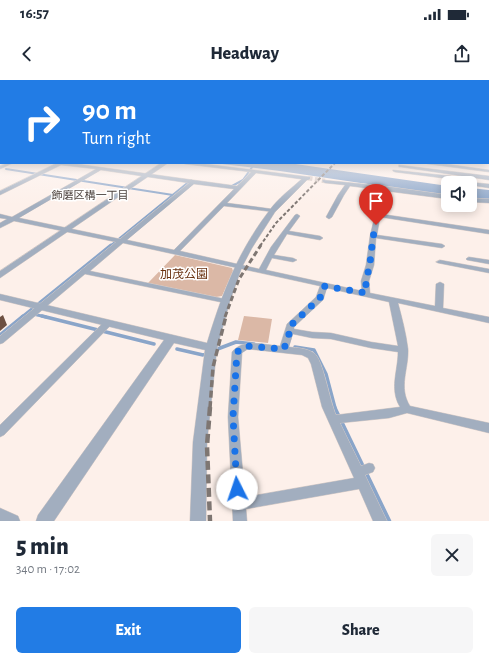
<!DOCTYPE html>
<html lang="en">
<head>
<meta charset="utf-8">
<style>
  body { margin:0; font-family:"Alegreya Sans","Noto Sans JP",sans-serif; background:#f6f6f7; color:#1f2937; height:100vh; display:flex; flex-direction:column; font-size:15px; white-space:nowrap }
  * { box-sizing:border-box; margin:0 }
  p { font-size:13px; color:#747a83 }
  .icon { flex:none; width:22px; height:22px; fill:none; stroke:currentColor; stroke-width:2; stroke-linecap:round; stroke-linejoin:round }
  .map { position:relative; height:441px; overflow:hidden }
  .panel { display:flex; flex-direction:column; background:#fff; flex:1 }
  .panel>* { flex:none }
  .guide { position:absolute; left:0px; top:0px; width:489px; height:84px; box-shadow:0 2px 10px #0003; background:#227ce5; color:#fff; overflow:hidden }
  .tools { position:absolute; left:441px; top:96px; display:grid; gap:8px }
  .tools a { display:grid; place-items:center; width:36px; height:36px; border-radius:6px; background:#fff; box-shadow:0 2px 10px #0003; font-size:20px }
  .pin { position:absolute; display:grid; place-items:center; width:34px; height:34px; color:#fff; margin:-41px -17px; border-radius:50% 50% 50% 0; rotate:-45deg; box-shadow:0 0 4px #0007 }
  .pin .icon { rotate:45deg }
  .me { position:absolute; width:44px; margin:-22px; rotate:356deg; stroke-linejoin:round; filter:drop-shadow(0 0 3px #0008) }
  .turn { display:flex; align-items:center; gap:14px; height:84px; padding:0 16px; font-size:18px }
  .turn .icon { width:52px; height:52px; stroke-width:2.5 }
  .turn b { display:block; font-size:28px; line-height:34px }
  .round { display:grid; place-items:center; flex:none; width:42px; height:42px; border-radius:6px; background:#f6f6f7 }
  .headline { display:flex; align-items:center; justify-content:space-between; height:68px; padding:0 16px }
  h1 { font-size:24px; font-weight:800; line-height:30px }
  .cta { display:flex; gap:8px; margin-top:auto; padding:8px 16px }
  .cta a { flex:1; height:46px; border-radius:6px; background:#227ce5; color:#fff; font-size:16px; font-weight:800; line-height:46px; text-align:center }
  .cta a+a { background:#f6f6f7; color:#1f2937 }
  .status { display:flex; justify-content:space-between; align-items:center; height:28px; padding:0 20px; background:#fff; direction:ltr }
  .status svg { height:11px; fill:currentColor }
  header { display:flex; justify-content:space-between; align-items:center; height:52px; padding:0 16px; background:#fff; font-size:18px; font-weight:800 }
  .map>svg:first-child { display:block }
  .green { fill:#dbb8a6 }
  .water { fill:#8aa5c9 }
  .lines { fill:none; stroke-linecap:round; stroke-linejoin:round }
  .stream-far3 { stroke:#8aa5c9; stroke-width:2 }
  .stream-far2 { stroke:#8aa5c9; stroke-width:3 }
  .stream-far1 { stroke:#8aa5c9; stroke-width:3.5 }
  .stream { stroke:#8aa5c9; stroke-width:4.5 }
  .minor-tunnel { stroke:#d4c8c3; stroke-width:4.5; stroke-dasharray:4.5 2.5; stroke-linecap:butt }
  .minor-casing { stroke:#d8ccc7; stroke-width:1 }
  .tertiary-casing { stroke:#d8ccc7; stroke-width:1 }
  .minor { fill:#a2aebf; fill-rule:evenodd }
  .tertiary { fill:#a2aebf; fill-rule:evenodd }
  .rail-far3 { stroke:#7e7672; stroke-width:2; stroke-dasharray:3.5 2; stroke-linecap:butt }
  .rail-far2 { stroke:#7e7672; stroke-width:3; stroke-dasharray:5.5 3; stroke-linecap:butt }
  .rail-far1 { stroke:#7e7672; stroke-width:3.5; stroke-dasharray:7 3.5; stroke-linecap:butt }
  .rail { stroke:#7e7672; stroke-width:4.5; stroke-dasharray:9 4.5; stroke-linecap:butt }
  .shaded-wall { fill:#6d5041 }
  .route { stroke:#1a73e8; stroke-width:7; stroke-dasharray:0 12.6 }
  .labels { text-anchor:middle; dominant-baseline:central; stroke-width:3; stroke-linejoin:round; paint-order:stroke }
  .far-neighbourhood-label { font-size:11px; fill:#4d433e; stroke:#fff }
  .park-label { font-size:12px; fill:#69310f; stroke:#fff }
</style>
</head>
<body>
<div class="status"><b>16:57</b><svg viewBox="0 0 49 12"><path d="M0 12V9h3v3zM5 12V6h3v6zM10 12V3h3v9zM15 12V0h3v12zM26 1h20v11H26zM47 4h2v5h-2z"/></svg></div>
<header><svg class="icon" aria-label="back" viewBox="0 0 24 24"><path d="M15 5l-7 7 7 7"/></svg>Headway<svg class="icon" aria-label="share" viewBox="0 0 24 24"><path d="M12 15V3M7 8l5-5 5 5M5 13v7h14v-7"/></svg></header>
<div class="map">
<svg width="489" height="441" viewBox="0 0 489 441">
  <rect width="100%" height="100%" fill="#fdf0ea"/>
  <path class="green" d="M175,175L232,188L233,191L222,216L216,217L148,203Z
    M244,236L272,239L268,263L238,260Z"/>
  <path class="water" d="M214,83H289L309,86L448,106V116L280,91Z
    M470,108L489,110V120L470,118Z"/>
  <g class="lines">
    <path class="stream-far3" d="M6,89L173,115
      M232,106L243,100L255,83
      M110,166L191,100"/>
    <path class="stream-far2" d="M33,234L46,237
      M22,237L111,165"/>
    <path class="stream-far1" d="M42,236L154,264
      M0,255L23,236
      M295,267L314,270L326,294L335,328
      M177,269L203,275L208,273
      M215,270L236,262L254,264"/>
    <path class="stream" d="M334,327L389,441"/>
    <path class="minor-tunnel" d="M308,98L325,101"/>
    <g class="minor-casing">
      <path id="minor" d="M7,83H13L0,89V86Z
        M57,83H70L237,106L251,92L185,84L183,83H197L310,97V99L308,100L256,93L227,123L272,129L275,131L274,132L224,126L180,171L259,189L271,167L295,135L297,134L300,136L289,151L320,156L323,158L320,160L287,154L274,175L293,178L297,180L293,182L272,178L266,190L362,211L361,201L366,185L370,156L381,110L350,106L344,115L332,137L329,139L326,137L338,115L345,105L325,103L322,101L323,100L384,106L448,115V119L386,111L381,134L489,150V154L380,137L377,155L442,164L445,166L442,168L376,158L374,185L369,201L370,213L435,226L436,204L440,202L444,204L443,228L489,237V243L398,223C402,238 406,253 408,269C409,289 398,307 410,326L489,343V353L407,333L389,338L340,343L361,386L369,383L373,384L375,388L373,392L365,395L387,441H373L359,409L246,429L247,441H233L228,337L232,272C243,258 265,265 280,266L287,244L316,217L320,206L123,163L90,191L225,219L229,221L225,223L85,194L3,263L0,264V256L116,162L14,141L0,148V143L7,139L0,138V134L12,137L96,89L61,85L0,115V111ZM101,90L189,103L120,159L19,138ZM194,104L234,109L174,170L127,160ZM327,208L389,222L398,266L371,262L331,253L312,252L294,249V247L323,220ZM293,254L312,258L331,259L371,268L398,272C398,291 389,309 400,327L336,335C330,322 323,279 314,273C306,268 298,268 289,267ZM248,269L302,275L308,278L311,284L322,327L354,398L245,417L238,337L242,273Z
        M426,83H439L489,90V92L428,84Z
        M399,85L489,96V100L401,87H399Z
        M393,90L451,96L458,101L489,104V108L470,105V103H455L450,99L395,92L393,91Z
        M470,118L489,119V123L470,122Z
        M469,177L489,180V184L467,180L466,179L467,178Z
        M440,180L489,189V193L438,183L436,182Z
        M107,241L111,244L110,246L4,355L0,357V345L104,242Z
        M0,428L18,436L20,441H0Z"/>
    </g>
    <g class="tertiary-casing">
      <path id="tertiary" d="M488,65H489V69H488Z
        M161,83H168L0,198V191Z
        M304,97L309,98L275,132L252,168L242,187L230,221L217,268L207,362L206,441H190L193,362L205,270L174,263L54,441H36L38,435L164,260L0,220V214L207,263C222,214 237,173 269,131C278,118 292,108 304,97Z"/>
    </g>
    <use href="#minor" class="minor"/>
    <use href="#tertiary" class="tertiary"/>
    <path class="rail-far3" d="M260,166L276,143L335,83"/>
    <path class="rail-far2" d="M225,237L239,199L261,165"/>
    <path class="rail-far1" d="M210,328L213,287L226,236"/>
    <path class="rail" d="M210,327L207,366L210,441"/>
  </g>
  <path class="shaded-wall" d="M3,235L7,245L0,251V237Z"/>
  <linearGradient id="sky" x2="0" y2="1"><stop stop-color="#82aedc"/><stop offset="0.51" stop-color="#fef8f6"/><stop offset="1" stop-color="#fef8f6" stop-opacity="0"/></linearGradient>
  <rect width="489" height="125" fill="url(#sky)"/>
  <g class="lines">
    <path class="route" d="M237,409L233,337L237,272L246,266L284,269L290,251V246L320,218L324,206L366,213C365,199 368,196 370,182C372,170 372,157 376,145"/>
  </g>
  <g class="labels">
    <g class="far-neighbourhood-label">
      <text x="90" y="115">飾磨区構一丁目</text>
    </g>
    <g class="park-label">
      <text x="184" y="194">加茂公園</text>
    </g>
  </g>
</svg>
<div class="tools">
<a><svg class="icon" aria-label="sound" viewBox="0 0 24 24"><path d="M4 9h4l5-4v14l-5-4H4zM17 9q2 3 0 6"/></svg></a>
</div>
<div class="pin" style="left:376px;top:145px;background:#d93025"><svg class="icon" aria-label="arrive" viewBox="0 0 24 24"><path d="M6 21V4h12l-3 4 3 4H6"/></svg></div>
<svg class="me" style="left:237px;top:409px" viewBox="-20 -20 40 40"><circle r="19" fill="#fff"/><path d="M0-13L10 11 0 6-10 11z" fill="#1a73e8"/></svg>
<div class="guide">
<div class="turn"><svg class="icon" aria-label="right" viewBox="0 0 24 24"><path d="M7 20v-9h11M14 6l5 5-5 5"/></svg><div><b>90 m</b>Turn right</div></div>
</div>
</div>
<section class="panel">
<div class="headline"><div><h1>5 min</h1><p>340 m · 17:02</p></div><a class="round"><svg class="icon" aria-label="close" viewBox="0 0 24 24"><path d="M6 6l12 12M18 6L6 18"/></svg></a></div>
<div class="cta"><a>Exit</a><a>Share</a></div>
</section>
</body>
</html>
